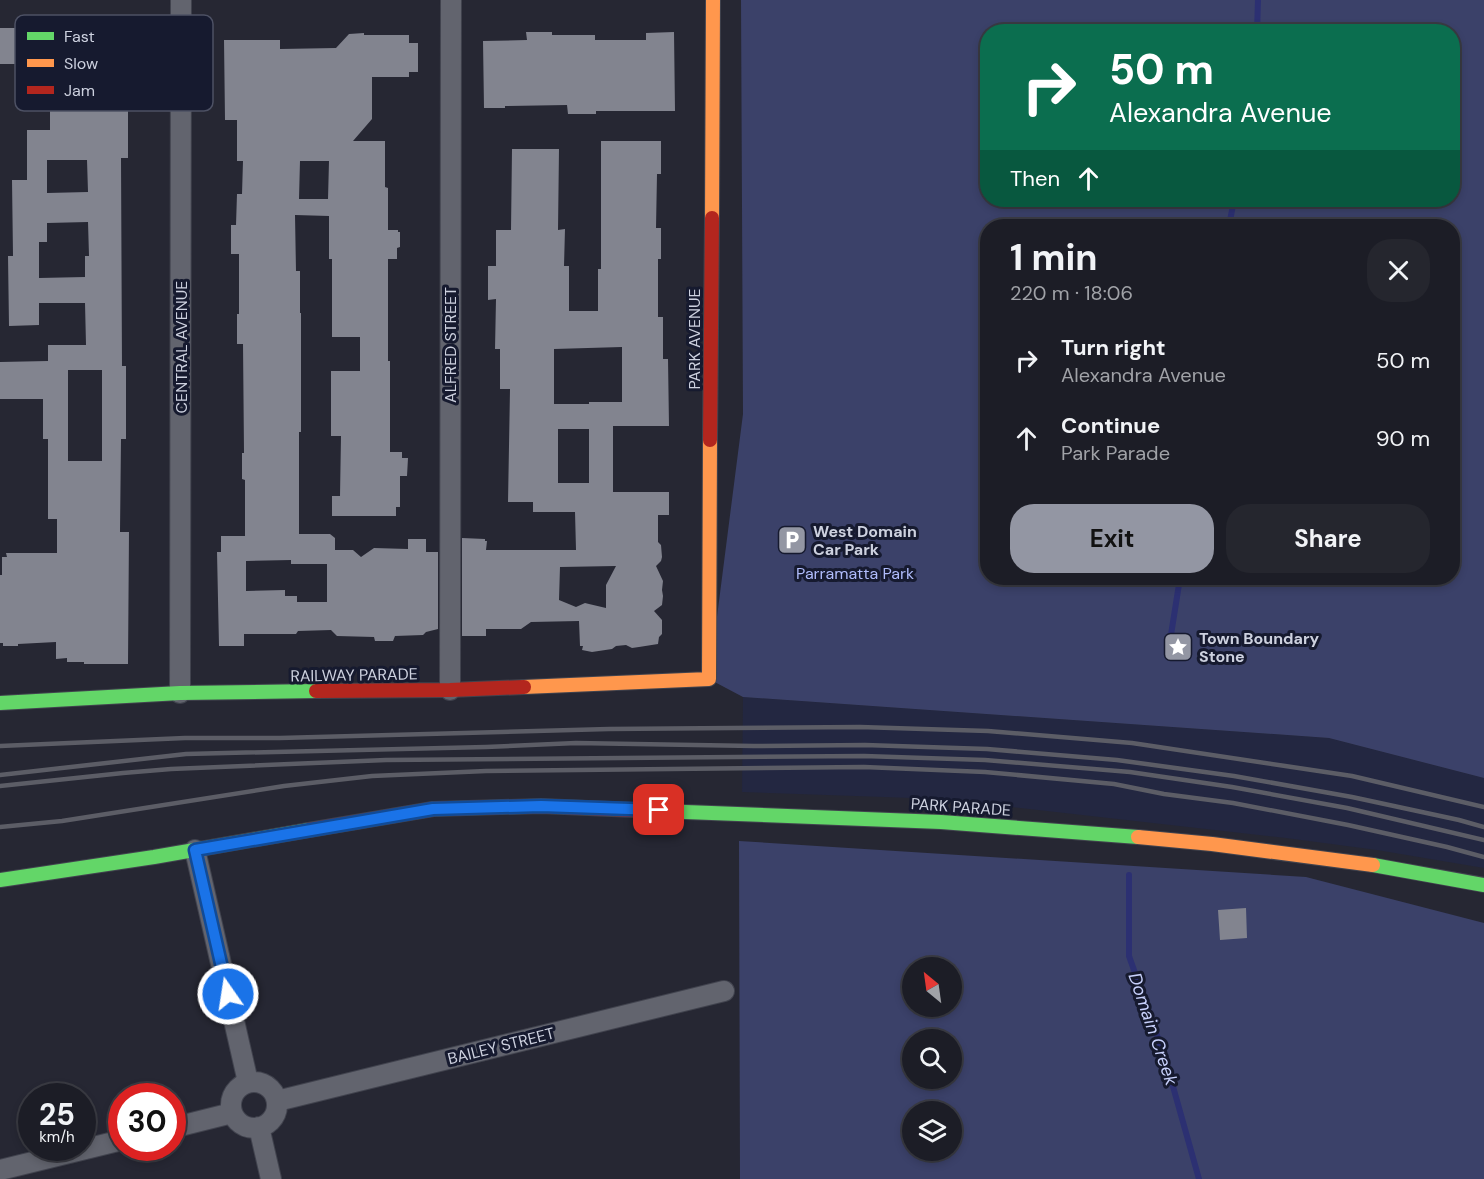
<!DOCTYPE html>
<html lang="en">
<head>
<meta charset="utf-8">
<style>
  body { margin:0; font-family:"DM Sans",sans-serif; background:#25262e; color:#f1f3f6; height:100vh; display:flex; flex-direction:column; font-size:22px; white-space:nowrap }
  * { box-sizing:border-box; margin:0 }
  p { font-size:20px; color:#a0a2a7 }
  .icon { flex:none; width:33px; height:33px; fill:none; stroke:currentColor; stroke-width:2; stroke-linecap:round; stroke-linejoin:round }
  .map { position:relative; flex:1; overflow:hidden }
  .panel { position:absolute; left:980px; top:219px; width:480px; height:366px; display:flex; flex-direction:column; background:#1c1d26; border-radius:24px; box-shadow:0 3px 9px #0003,0 0 0 2px #3a3b43 }
  .panel>* { flex:none }
  .banner { position:absolute; left:980px; top:24px; width:480px; height:183px; border-radius:24px; box-shadow:0 3px 9px #0003,0 0 0 2px #3a3b43; background:#0b6e4f; color:#fff; overflow:hidden }
  .needle { width:39px; rotate:331deg }
  .controls { position:absolute; left:902px; top:957px; display:grid; gap:12px }
  .controls a { display:grid; place-items:center; width:60px; height:60px; border-radius:50%; background:#1c1d26; box-shadow:0 3px 9px #0003,0 0 0 2px #3a3b43; font-size:30px }
  .speed { position:absolute; left:18px; top:1083px; display:flex; gap:12px; font-size:30px; font-weight:700; text-align:center }
  .speed>* { display:grid; place-content:center; width:78px; height:78px; border-radius:50%; background:#1c1d26; box-shadow:0 3px 9px #0003,0 0 0 2px #3a3b43; line-height:1 }
  .speed small { font-size:15px; font-weight:400 }
  .speed .limit { border:9px solid #d22; background:#fff; color:#111 }
  .pin { position:absolute; display:grid; place-items:center; width:51px; height:51px; color:#fff; margin:-26px; border-radius:12px; box-shadow:0 3px 9px #0006 }
  .me { position:absolute; width:66px; margin:-33px; rotate:347deg; stroke-linejoin:round; filter:drop-shadow(0 0 4px #0008) }
  .turn { display:flex; align-items:center; gap:21px; height:126px; padding:0 30px; font-size:27px }
  .turn .icon { width:78px; height:78px; stroke-width:2.5 }
  .turn b { display:block; font-size:42px; line-height:51px }
  .then { display:flex; align-items:center; height:57px; padding:0 30px; background:#0003; gap:12px; font-size:22px }
  .round { display:grid; place-items:center; flex:none; width:63px; height:63px; border-radius:24px; background:#25262e }
  .summary { display:flex; align-items:center; justify-content:space-between; height:102px; padding:0 30px }
  h1 { font-size:36px; font-weight:700; line-height:45px }
  .action { display:flex; gap:12px; margin-top:auto; padding:12px 30px }
  .action a { flex:1; height:69px; border-radius:24px; background:#9396a3; color:#111; font-size:24px; font-weight:700; line-height:69px; text-align:center }
  .action a+a { background:#25262e; color:#f1f3f6 }
  ul { padding:0; list-style:none }
  li { display:flex; align-items:center; gap:18px; height:78px; padding:0 30px }
  li div { flex:1 }
  li b { display:block; font-size:22px }
  li em { font-style:normal }
  .map>svg:first-child { display:block }
  .built { fill:#232741 }
  .green { fill:#3b4169; fill-rule:evenodd }
  .lines { fill:none; stroke-linecap:round; stroke-linejoin:round }
  .stream { stroke:#2c3072; stroke-width:6 }
  .building { fill:#82848f; fill-rule:evenodd }
  .street-casing { stroke:#41434e; stroke-width:22 }
  .fast-casing { stroke:#41434e; stroke-width:16 }
  .slow-casing { stroke:#41434e; stroke-width:16 }
  .jam-casing { stroke:#41434e; stroke-width:16 }
  .street { stroke:#62646e; stroke-width:20 }
  .fast { stroke:#63d668; stroke-width:14 }
  .slow { stroke:#ff974d; stroke-width:14 }
  .jam { stroke:#b3261e; stroke-width:14 }
  .rail { stroke:#5c5d66; stroke-width:4.5 }
  .route-casing { stroke:#114b97; stroke-width:15 }
  .route { stroke:#1a73e8; stroke-width:10 }
  .labels { text-anchor:middle; dominant-baseline:central; stroke-width:6; stroke-linejoin:round; paint-order:stroke }
  .street-label { font-size:16px; fill:#cdd1df; stroke:#161a2f }
  .poi-label { font-size:16px; font-weight:bold; fill:#cdd1df; stroke:#161a2f; text-anchor:start }
  .park-label { font-size:16px; fill:#b0bcfb; stroke:#161a2f }
  .water-label { font-size:18px; font-style:italic; fill:#c7d0fb; stroke:#161a2f }
  .key { fill:#161a2f; stroke:#4d5164; stroke-width:1.5 }
  .key-label { font-size:16px; fill:#cdd1df }
</style>
</head>
<body>
<div class="map">
<svg width="1484" height="1179" viewBox="0 0 1484 1179">
  <rect width="100%" height="100%" fill="#262733"/>
  <path class="built" d="M743,697L1329,738L1484,778V868L1377,850L1286,838L941,799L742,792Z"/>
  <path class="green" d="M741,0H1484V778L1329,738L743,697L709,679L743,414ZM987,32H1452V200H987ZM987,226H1452V578H987Z
    M739,841L1306,877L1484,923V1179H740ZM912,968H951V1006H912ZM912,1040H951V1078H912ZM912,1112H951V1150H912Z"/>
  <g class="lines">
    <path class="stream" d="M1257,32L1258,0
      M1229,226L1234,200
      M1170,641L1180,578
      M1129,875V956L1165,1058L1199,1179"/>
  </g>
  <path class="building" d="M0,28H27V33H114V30H140V107H137V111H128V158H121L122,366H126V439H121L120,532H129L128,664H84V662H67V658L56,659V642L18,644V646H3V643H0V575H2V557H7L6,553H57V519H48V439H43V399H0V362L48,361V345H86L85,303H39V325L9,326L8,256H13L12,180H27V130H50V64H0ZM47,160H87L88,192L47,193ZM88,222L89,256H85V277L39,278V242H47V223ZM68,370H102V461H68Z
    M526,32H552V35H595V40H646V33L674,32L675,111H596V114H568L567,105L505,106V108H484L483,41L527,40Z
    M364,33V35H409V43H418V72H409V77H372V119L353,141H385V187L388,188V230H398V232H400V247L397,248V259H388V361H390V452H402V458H408L407,476H400V507H396V516H332V496H340L341,436H331V371H360V337H332V259H329V216L295,215L296,271H300V313H301V432H299V534H330L335,538V550H353L361,557L374,548L408,549V539H426V552H438V629L426,632L423,635L395,636L393,641H375L374,637L337,636L331,630L298,631L296,634H244V646H219L217,552H221V536H245V480L242,479V453H244L243,344H237V314H239V254H231V225H236L237,194H242L243,161H237V120H225L224,40H280V49L336,48L349,34ZM300,161H329L328,199H299ZM291,560V564H327V602H297V596H285V590L246,591V561Z
    M601,141H661V174H657L656,228H661V259H658V317H663V359H668L669,426H613V492H669V515H658V542L661,545L662,557L661,561L656,566L663,581L662,590L663,596L662,605L654,611L662,620V634L659,637L658,644L639,647L632,648L626,645L616,646L612,649L592,652L582,650L583,646H580L579,621L531,622L521,629H486V636H462V538L485,539V541H487L486,550H576L575,512H533V502H508L510,389H500V349H495L496,299L488,300V266H496V230H511L512,149H559L558,230L565,229L564,266H569V311H598V269H601ZM622,347V402H589V404H554V349ZM558,429H589V483H558ZM616,566L606,585V608L589,604L585,603L576,607L559,600L560,567Z
    M1246,908L1247,938L1220,940L1218,910Z"/>
  <g class="lines">
    <g class="street-casing">
      <path id="street" d="M450,690L451,0
        M180,693L181,0
        M195,850L248,1082
        M231 1105a23 23 0 1 1 46 0a23 23 0 1 1-46 0Z
        M277,1101L724,991
        M259,1127L271,1179
        M172,1128L232,1113
        M0,1170L122,1140"/>
    </g>
    <g class="fast-casing">
      <path id="fast" d="M0,703L180,693L316,691
        M659,811L941,822L1138,837
        M1373,865L1484,885
        M0,880L154,857L309,830"/>
    </g>
    <g class="slow-casing">
      <path id="slow" d="M712,218L713,0
        M524,687L709,679L710,440
        M1138,837L1212,844L1373,865"/>
    </g>
    <g class="jam-casing">
      <path id="jam" d="M710,440L712,218
        M316,691L450,690L524,687
        M309,830L433,809L541,806L659,811"/>
    </g>
    <use href="#street" class="street"/>
    <use href="#fast" class="fast"/>
    <use href="#slow" class="slow"/>
    <use href="#jam" class="jam"/>
    <path class="rail" d="M0,746L185,738H280L609,729L860,727L988,731L1132,743L1352,776L1484,807
      M0,775L186,754L486,747L576,743L754,746L865,745L987,749L1117,760L1234,776L1352,797L1459,820L1484,827
      M0,786L123,773L171,769L386,760L864,756L985,760L1130,772L1232,787L1347,808L1484,840
      M0,827L62,821L284,786L372,776L486,771L864,767L985,772L1114,784L1164,794L1233,803L1348,825L1447,847L1484,857"/>
  </g>
  <g class="lines">
    <g class="route-casing">
      <path id="route" d="M228,994L195,850L433,809L541,806L659,810"/>
    </g>
    <use href="#route" class="route"/>
  </g>
  <defs>
    <g id="parking-square" transform="scale(1.5)"><rect x="-9" y="-9" width="18" height="18" rx="4" fill="#9396a3" stroke="#161a2f"/><path d="M-3.5-5.5H1a3.5 3.5 0 0 1 0 7H-1V5.5H-3.5ZM-1-3.4V-.6H.8a1.4 1.4 0 0 0 0-2.8Z" fill="#fff"/></g>
    <g id="sight-square" transform="scale(1.5)"><rect x="-9" y="-9" width="18" height="18" rx="4" fill="#9396a3" stroke="#161a2f"/><path d="M0-6L1.8-2.2L6-1.7L2.9 1.2L3.7 5.4L0 3.3L-3.7 5.4L-2.9 1.2L-6-1.7L-1.8-2.2Z" fill="#fff"/></g>
  </defs>
  <g fill-rule="evenodd">
    <use href="#parking-square" x="792" y="540"/>
    <use href="#sight-square" x="1178" y="647"/>
  </g>
  <g class="labels">
    <g class="street-label">
      <text transform="translate(694 339) rotate(-90)">PARK AVENUE</text>
      <text transform="translate(450 345) rotate(-90)">ALFRED STREET</text>
      <text transform="translate(181 347) rotate(-90)">CENTRAL AVENUE</text>
      <text transform="translate(354 675) rotate(-1)">RAILWAY PARADE</text>
      <text transform="translate(961 807) rotate(4)">PARK PARADE</text>
      <text transform="translate(501 1046) rotate(-14)">BAILEY STREET</text>
    </g>
    <g class="poi-label">
      <text x="813" y="531">West Domain<tspan x="813" dy="18">Car Park</tspan></text>
      <text x="1199" y="638">Town Boundary<tspan x="1199" dy="18">Stone</tspan></text>
    </g>
    <g class="park-label">
      <text x="855" y="573">Parramatta Park</text>
    </g>
    <g class="water-label">
      <text transform="translate(1153 1029) rotate(71)">Domain Creek</text>
    </g>
  </g>
  <rect x="15" y="15" width="198" height="96" rx="9" class="key"/>
  <rect x="27" y="32" width="27" height="8" fill="#63d668"/>
  <rect x="27" y="59" width="27" height="8" fill="#ff974d"/>
  <rect x="27" y="86" width="27" height="8" fill="#b3261e"/>
  <g class="key-label">
    <text x="64" y="42">Fast</text>
    <text x="64" y="69">Slow</text>
    <text x="64" y="96">Jam</text>
  </g>
</svg>
<div class="controls">
<a><svg class="needle" viewBox="-14 -14 28 28"><path d="M0-13l5 13h-10z" fill="#e53935"/><path d="M0 13l5-13h-10z" fill="#a0a2a7"/></svg></a>
<a><svg class="icon" aria-label="search" viewBox="0 0 24 24"><circle cx="10" cy="10" r="6"/><path d="M15 15l6 6"/></svg></a>
<a><svg class="icon" aria-label="layers" viewBox="0 0 24 24"><path d="M12 4l9 5-9 5-9-5zM3 14l9 5 9-5"/></svg></a>
</div>
<div class="speed"><div>25<small>km/h</small></div><div class="limit">30</div></div>
<div class="pin" style="left:659px;top:810px;background:#d93025"><svg class="icon" aria-label="arrive" viewBox="0 0 24 24"><path d="M6 21V4h12l-3 4 3 4H6"/></svg></div>
<svg class="me" style="left:228px;top:994px" viewBox="-20 -20 40 40"><circle r="17" fill="#1a73e8" stroke="#fff" stroke-width="3"/><path d="M0-11L8 9 0 5-8 9z" fill="#fff"/></svg>
<div class="banner">
<div class="turn"><svg class="icon" aria-label="right" viewBox="0 0 24 24"><path d="M7 20v-9h11M14 6l5 5-5 5"/></svg><div><b>50 m</b>Alexandra Avenue</div></div>
<div class="then">Then<svg class="icon" aria-label="ahead" viewBox="0 0 24 24"><path d="M12 20V5M6 11l6-6 6 6"/></svg></div>
</div>
<section class="panel">
<div class="summary"><div><h1>1 min</h1><p>220 m · 18:06</p></div><a class="round"><svg class="icon" aria-label="close" viewBox="0 0 24 24"><path d="M6 6l12 12M18 6L6 18"/></svg></a></div>
<ul>
<li><svg class="icon" aria-label="right" viewBox="0 0 24 24"><path d="M7 20v-9h11M14 6l5 5-5 5"/></svg><div><b>Turn right</b><p>Alexandra Avenue</p></div><em>50 m</em></li>
<li><svg class="icon" aria-label="ahead" viewBox="0 0 24 24"><path d="M12 20V5M6 11l6-6 6 6"/></svg><div><b>Continue</b><p>Park Parade</p></div><em>90 m</em></li>
</ul>
<div class="action"><a>Exit</a><a>Share</a></div>
</section>
</div>
</body>
</html>
